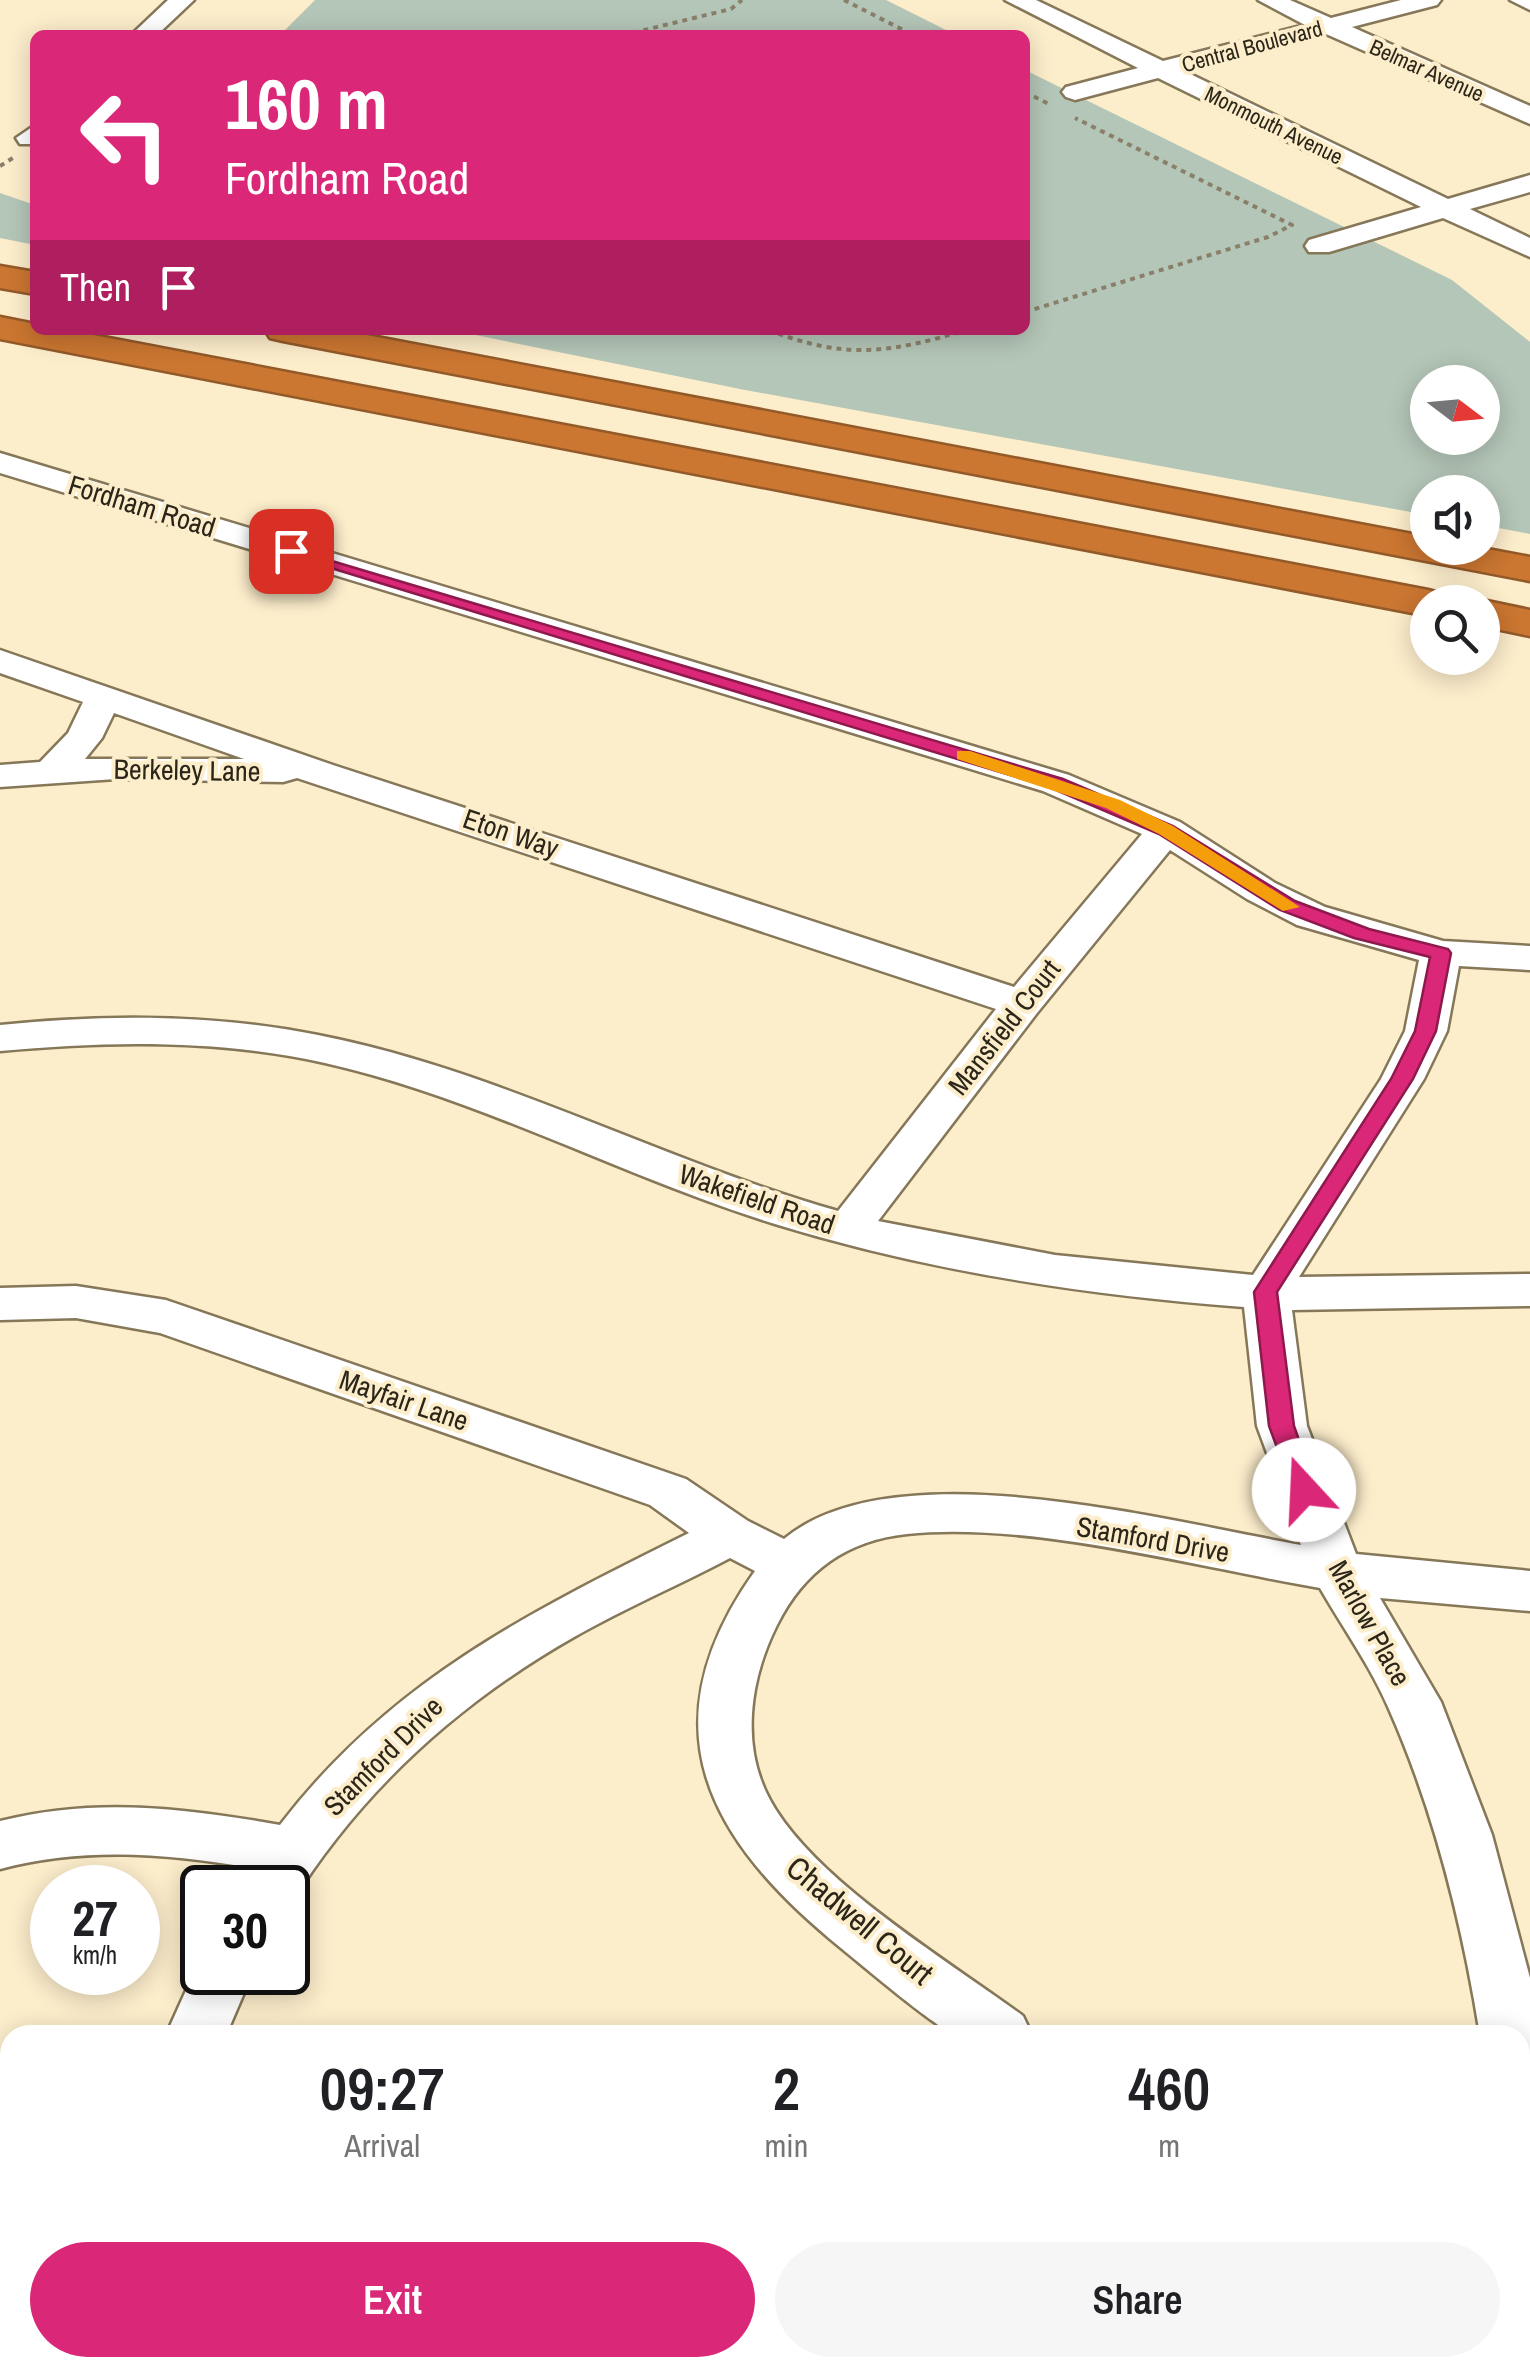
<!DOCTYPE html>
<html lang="en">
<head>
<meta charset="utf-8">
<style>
  body { margin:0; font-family:"Archivo Narrow",sans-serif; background:#f6f6f6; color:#202124; height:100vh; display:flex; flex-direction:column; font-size:38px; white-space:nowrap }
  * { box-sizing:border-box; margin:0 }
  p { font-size:32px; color:#757577 }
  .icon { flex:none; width:55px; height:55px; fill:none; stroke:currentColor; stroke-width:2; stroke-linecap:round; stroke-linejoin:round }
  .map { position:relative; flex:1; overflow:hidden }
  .drawer { position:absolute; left:0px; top:2025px; width:1530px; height:352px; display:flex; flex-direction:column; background:#fff; border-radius:30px 30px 0 0; box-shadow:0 5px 25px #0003 }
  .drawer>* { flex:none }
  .banner { position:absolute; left:30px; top:30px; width:1000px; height:305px; border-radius:15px; box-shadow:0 5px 25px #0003; background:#db2777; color:#fff; overflow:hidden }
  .needle { width:65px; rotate:106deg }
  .fabs { position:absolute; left:1410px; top:365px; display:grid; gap:20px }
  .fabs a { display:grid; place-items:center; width:90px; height:90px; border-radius:50%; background:#fff; box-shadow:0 5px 25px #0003; font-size:50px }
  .speed { position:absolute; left:30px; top:1865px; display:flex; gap:20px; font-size:50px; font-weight:700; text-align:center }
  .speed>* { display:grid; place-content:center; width:130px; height:130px; border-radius:50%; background:#fff; box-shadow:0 5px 25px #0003; line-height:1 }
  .speed small { font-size:25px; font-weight:400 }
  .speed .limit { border:5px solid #111; border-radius:15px; background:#fff; color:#111 }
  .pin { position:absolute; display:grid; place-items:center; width:85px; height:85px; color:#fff; margin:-42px; border-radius:20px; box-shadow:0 5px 15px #0006 }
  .me { position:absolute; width:110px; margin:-55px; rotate:340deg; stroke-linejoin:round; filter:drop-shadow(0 0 8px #0008) }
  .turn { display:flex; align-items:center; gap:35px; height:210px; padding:0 30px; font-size:45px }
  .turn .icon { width:130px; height:130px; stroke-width:2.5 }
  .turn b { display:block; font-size:70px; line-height:85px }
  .then { display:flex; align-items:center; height:95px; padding:0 30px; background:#0003; gap:20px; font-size:38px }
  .eta { display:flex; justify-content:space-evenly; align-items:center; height:170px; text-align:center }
  .eta b { font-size:60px; font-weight:600; line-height:70px }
  .primary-button { display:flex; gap:20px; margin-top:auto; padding:20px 30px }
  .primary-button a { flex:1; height:115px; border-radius:60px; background:#db2777; color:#fff; font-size:40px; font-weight:600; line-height:115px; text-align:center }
  .primary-button a+a { background:#f6f6f6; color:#202124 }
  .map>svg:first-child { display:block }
  .green { fill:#b4c6b8; fill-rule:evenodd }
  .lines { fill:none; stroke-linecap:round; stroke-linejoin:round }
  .minor-casing { stroke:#857758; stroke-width:5 }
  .motorway-casing { stroke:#935a29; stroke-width:5 }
  .path { stroke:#8a806a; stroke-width:4; stroke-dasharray:5 5; stroke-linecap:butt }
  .minor { fill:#fff; fill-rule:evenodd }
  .motorway { fill:#cb7631; fill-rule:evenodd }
  .route { fill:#db2777; stroke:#8e194d; stroke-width:2.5 }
  .slow { fill:#f59e0b }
  .labels { text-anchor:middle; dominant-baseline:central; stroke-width:8; stroke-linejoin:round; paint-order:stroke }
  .far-street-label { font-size:22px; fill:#2b2619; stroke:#fcedcb }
  .street-label { font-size:28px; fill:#2b2619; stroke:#fcedcb }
  .near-street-label { font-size:32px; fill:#2b2619; stroke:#fcedcb }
</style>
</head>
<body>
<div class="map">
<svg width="1530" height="2376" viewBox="0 0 1530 2376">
  <rect width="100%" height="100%" fill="#fcedcb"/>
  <path class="green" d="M315,0H886L956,35H280Z
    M1025,70L1452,280L1530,342V534L1483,525L1482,492H1428L1427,515L740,389L451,330H1025ZM1428,382H1482V438H1428Z
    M0,193L35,205V245L0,238Z
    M513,2368H1034L1045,2376H504Z"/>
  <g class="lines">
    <g class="minor-casing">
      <path id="minor" d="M168,0H194L157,35H131Z
        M1005,0H1036L1163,61L1305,25L1258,0H1290L1331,18L1401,0H1441L1437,5L1352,27L1530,106V124L1326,34L1184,71L1448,199L1530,175V192L1470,209L1530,238V257L1443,218L1329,252H1309L1305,246L1309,240L1421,207L1158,78L1075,100L1066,97L1062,92L1066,87L1138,68Z
        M1510,0H1530V10Z
        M35,125V144H20L16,138Z
        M0,453L1069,775L1180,822L1275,883L1325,907L1443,941L1530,946V970L1459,966L1447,1031L1424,1079L1299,1277L1530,1274V1306L1292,1310L1307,1426L1356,1554L1530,1571V1611L1380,1598L1441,1702L1492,1835L1530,1978V2055L1520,2058V2035H1480C1462,1923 1435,1813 1389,1709C1371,1667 1343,1628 1320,1588C1196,1567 1030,1521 907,1534C847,1540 804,1571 777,1625C750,1679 740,1745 770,1800C814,1881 949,1961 1023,2016L1032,2035C1011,2035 976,2042 956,2035C937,2029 861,1964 841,1948C708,1840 644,1727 755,1571L730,1558C679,1585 625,1608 574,1637C458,1703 360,1792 290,1905L288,1888H241L251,1868C165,1853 85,1847 0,1869V1821C95,1797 185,1808 280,1825C391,1680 530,1612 689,1533L650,1505L160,1333L76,1318L0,1320V1288L76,1286L166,1300L686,1479L748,1521L784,1539C895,1447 1169,1522 1301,1545L1257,1426L1244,1307C1085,1295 927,1271 775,1224C623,1177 480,1098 325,1063C218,1039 108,1041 0,1051V1025C107,1014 213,1014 318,1035C498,1070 662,1161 838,1211L996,1009L297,778L283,782L116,779L0,787V765L40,762L68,733L83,702L0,673V650L333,765L1014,987L1142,834L1043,791L0,473ZM114,713L244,759H85L102,738ZM1170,850L1247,899L1297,925L1419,960L1405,1031L1381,1079L1253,1275L1055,1255L878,1221L1037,1013Z
        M202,1955V1972H253L226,2035H166Z
        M1520,2063L1530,2067V2167L1520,2163Z
        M10,2364V2368H77L74,2376H5Z
        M1399,2368H1473L1476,2376H1402Z"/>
    </g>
    <g class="motorway-casing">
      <path id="motorway" d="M0,266L35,272V294L0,288Z
        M0,317L35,324V330H67L1428,590L1443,594L1449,602H1428V616L0,339Z
        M265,330H340L1428,537V548H1482L1530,557V581L283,341L270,338Z
        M1482,600L1530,610V636L1482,626V602H1473Z"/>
    </g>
    <path class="path" d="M844,0L913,35
      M624,35L731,9L742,0
      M1025,92L1051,105
      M0,166L16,156
      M1025,312L1268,237L1292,225L1075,118
      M769,330C844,360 891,353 966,330"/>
    <use href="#minor" class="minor"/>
    <use href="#motorway" class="motorway"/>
  </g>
  <path class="route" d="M285,547L1063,779L1173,826L1295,901L1369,929L1448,949L1451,953L1436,1031L1413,1079L1277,1292L1294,1426L1317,1490L1313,1496H1295L1269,1426L1254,1292L1391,1079L1415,1031L1430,957L1354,938L1280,910L1159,834L1049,787L285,554Z"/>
  <path class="slow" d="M957,751H970L1120,800L1173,826L1300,907L1283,911L1159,834L1106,808L957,759Z"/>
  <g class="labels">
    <g class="far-street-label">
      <text transform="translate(1252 46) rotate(-15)">Central Boulevard</text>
      <text transform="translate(1427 70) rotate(24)">Belmar Avenue</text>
      <text transform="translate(1274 125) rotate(26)">Monmouth Avenue</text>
    </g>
    <g class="street-label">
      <text transform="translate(142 506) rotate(17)">Fordham Road</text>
      <text transform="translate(187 770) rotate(1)">Berkeley Lane</text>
      <text transform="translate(511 833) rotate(19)">Eton Way</text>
      <text transform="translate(1004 1027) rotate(-52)">Mansfield Court</text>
      <text transform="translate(757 1199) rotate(19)">Wakefield Road</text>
      <text transform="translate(404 1400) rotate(19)">Mayfair Lane</text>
      <text transform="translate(1153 1539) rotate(10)">Stamford Drive</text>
      <text transform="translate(1370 1623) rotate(61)">Marlow Place</text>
      <text transform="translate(383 1756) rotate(-45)">Stamford Drive</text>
    </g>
    <g class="near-street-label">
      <text transform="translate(860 1920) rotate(40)">Chadwell Court</text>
    </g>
  </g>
</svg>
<div class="fabs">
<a><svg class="needle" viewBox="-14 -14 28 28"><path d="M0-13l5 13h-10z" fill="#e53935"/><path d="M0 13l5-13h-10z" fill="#757577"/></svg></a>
<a><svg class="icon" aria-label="sound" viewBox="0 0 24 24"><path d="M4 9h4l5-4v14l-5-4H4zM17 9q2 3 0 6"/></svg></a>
<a><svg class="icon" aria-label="search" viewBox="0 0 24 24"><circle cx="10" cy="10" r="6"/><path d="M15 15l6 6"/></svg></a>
</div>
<div class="speed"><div>27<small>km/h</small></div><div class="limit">30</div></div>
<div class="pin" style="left:291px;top:551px;background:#d93025"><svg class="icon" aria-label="arrive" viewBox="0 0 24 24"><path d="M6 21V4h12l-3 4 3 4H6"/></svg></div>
<svg class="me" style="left:1304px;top:1490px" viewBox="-20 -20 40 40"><circle r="19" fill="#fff"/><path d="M0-13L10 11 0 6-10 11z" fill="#db2777"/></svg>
<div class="banner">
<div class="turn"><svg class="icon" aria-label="left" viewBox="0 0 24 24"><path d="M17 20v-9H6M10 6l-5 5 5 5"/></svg><div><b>160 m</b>Fordham Road</div></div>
<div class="then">Then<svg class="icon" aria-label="arrive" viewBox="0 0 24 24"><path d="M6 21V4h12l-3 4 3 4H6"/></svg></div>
</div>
<section class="drawer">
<div class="eta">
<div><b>09:27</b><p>Arrival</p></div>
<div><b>2</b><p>min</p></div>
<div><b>460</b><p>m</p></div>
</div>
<div class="primary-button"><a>Exit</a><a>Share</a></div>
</section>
</div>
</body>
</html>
